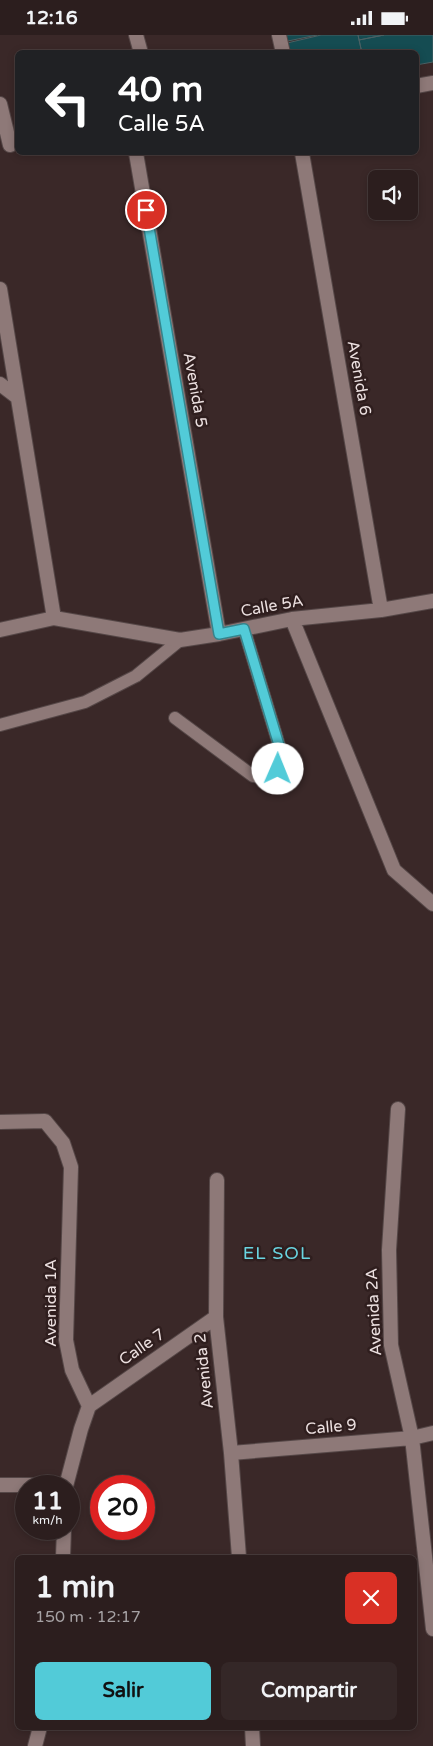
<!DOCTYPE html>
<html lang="es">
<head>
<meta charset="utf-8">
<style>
  body { margin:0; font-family:"Varela Round",sans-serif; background:#342727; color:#f1f3f6; height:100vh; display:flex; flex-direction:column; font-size:19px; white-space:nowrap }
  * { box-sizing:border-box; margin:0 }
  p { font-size:16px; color:#a6a2a4 }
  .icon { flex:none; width:28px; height:28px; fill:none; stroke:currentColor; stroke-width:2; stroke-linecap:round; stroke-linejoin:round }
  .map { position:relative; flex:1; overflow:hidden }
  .panel { position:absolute; left:15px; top:1520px; width:402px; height:175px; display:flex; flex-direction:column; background:#2c1e1e; border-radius:8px; box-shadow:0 2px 8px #0003,0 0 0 1px #483c3c }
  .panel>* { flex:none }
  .banner { position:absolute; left:15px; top:15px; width:404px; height:105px; border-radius:8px; box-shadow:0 2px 8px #0003,0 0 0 1px #483c3c; background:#202124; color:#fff; overflow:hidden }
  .buttons { position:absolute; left:368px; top:135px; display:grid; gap:10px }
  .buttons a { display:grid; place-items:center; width:50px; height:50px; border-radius:8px; background:#2c1e1e; box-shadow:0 2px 8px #0003,0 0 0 1px #483c3c; font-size:25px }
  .speed { position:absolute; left:15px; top:1440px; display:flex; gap:10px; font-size:25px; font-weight:700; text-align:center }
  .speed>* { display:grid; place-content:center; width:65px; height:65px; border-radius:50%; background:#2c1e1e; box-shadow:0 2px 8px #0003,0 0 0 1px #483c3c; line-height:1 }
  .speed small { font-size:12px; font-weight:400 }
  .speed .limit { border:8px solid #d22; background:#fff; color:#111 }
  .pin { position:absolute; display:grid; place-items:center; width:42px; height:42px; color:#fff; margin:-21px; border:2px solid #fff; border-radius:50%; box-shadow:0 1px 5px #0007 }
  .me { position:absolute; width:55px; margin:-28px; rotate:1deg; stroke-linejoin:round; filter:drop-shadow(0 0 4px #0008) }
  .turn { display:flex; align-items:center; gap:18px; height:105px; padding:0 20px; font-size:22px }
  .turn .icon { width:65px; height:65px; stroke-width:2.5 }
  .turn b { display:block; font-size:35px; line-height:42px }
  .round { display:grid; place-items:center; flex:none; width:52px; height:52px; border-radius:8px; background:#342727 }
  .overview { display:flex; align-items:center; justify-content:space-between; height:85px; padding:0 20px }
  h1 { font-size:30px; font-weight:800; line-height:38px }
  .button { display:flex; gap:10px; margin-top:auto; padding:10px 20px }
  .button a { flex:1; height:58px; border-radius:8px; background:#52cbd8; color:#111; font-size:20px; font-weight:800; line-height:58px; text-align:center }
  .button a+a { background:#342727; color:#f1f3f6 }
  .status { display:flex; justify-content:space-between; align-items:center; height:35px; padding:0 25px; background:#2c1e1e; direction:ltr }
  .status svg { height:14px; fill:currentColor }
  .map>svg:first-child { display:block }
  .building { fill:#154c52; stroke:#4b6164 }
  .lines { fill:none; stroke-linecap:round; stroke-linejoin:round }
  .service-casing { stroke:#554747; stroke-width:14 }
  .minor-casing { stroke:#554747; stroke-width:16 }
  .service { stroke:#8e7978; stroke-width:12 }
  .minor { stroke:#8e7978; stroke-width:14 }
  .route-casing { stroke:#35848c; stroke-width:12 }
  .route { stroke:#52cbd8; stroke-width:9 }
  .labels { text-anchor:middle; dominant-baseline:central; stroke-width:5; stroke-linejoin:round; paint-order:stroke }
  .street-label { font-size:16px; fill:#ece0e0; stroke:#2f1e1e }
  .neighbourhood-label { font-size:18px; letter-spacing:1px; fill:#69d5e1; stroke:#2f1e1e }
</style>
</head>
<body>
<div class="status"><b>12:16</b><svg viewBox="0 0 49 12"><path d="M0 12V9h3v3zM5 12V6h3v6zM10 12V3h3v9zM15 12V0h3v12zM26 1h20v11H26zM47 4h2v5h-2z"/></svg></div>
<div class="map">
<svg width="433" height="1711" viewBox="0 0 433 1711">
  <rect width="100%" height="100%" fill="#3a2828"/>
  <path class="building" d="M281,0H317L283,7Z
    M321,0H358L362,18H284L283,9Z
    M358,0H384L359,5Z
    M384,0H433V27L416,30V18H362L359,5Z"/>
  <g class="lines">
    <g class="service-casing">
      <path id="service" d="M175,683L253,741L267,742C282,731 282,728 279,710L244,594
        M0,690L85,667L136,641L180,605"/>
    </g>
    <g class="minor-casing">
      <path id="minor" d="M136,0L141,18
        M279,0L283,18
        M416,51L433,48
        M0,69L10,110
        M136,118L219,599
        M302,118L381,575
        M0,254L54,583
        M0,349L17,362
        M292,584L394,835L433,869
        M0,595L54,583L180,605L219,599L292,584L381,575L433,566
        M398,1074L389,1215L391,1310L412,1403L433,1594
        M0,1087L45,1086L63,1108L71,1132L66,1305L72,1335L89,1371L81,1394L66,1451
        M217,1145L216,1282L231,1418L239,1522
        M89,1371L216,1282
        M231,1418L412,1403L433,1398
        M0,1450H66
        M63,1522L64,1494
        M252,1692L253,1711
        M35,1711L40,1692"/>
    </g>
    <use href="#service" class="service"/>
    <use href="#minor" class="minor"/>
  </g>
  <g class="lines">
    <g class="route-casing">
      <path id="route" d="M146,175L219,599L244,594L279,710L282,724L278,734"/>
    </g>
    <use href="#route" class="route"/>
  </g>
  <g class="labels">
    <g class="street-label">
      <text transform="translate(359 343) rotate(80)">Avenida 6</text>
      <text transform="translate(195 355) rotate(80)">Avenida 5</text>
      <text transform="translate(272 571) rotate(-10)">Calle 5A</text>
      <text transform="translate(51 1268) rotate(-90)">Avenida 1A</text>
      <text transform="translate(374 1277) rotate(-93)">Avenida 2A</text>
      <text transform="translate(142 1312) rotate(-35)">Calle 7</text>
      <text transform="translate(204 1336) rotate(-96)">Avenida 2</text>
      <text transform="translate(331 1392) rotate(-5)">Calle 9</text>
    </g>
    <g class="neighbourhood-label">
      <text x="277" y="1218">EL SOL</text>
    </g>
  </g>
</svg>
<div class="buttons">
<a><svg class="icon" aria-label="sound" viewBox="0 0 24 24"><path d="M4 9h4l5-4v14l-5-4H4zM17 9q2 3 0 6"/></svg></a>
</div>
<div class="speed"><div>11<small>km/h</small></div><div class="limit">20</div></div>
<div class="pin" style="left:146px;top:175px;background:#d93025"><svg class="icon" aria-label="arrive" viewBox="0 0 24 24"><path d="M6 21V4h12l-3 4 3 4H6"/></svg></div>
<svg class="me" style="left:278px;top:734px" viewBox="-20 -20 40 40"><circle r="19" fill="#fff"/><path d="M0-13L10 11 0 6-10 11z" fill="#52cbd8"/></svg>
<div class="banner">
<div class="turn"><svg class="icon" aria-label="left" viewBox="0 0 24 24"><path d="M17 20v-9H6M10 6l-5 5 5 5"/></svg><div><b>40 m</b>Calle 5A</div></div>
</div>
<section class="panel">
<div class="overview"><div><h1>1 min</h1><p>150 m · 12:17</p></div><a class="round" style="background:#d93025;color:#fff"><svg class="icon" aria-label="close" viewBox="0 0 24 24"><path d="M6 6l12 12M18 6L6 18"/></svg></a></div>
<div class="button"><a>Salir</a><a>Compartir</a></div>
</section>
</div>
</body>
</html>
